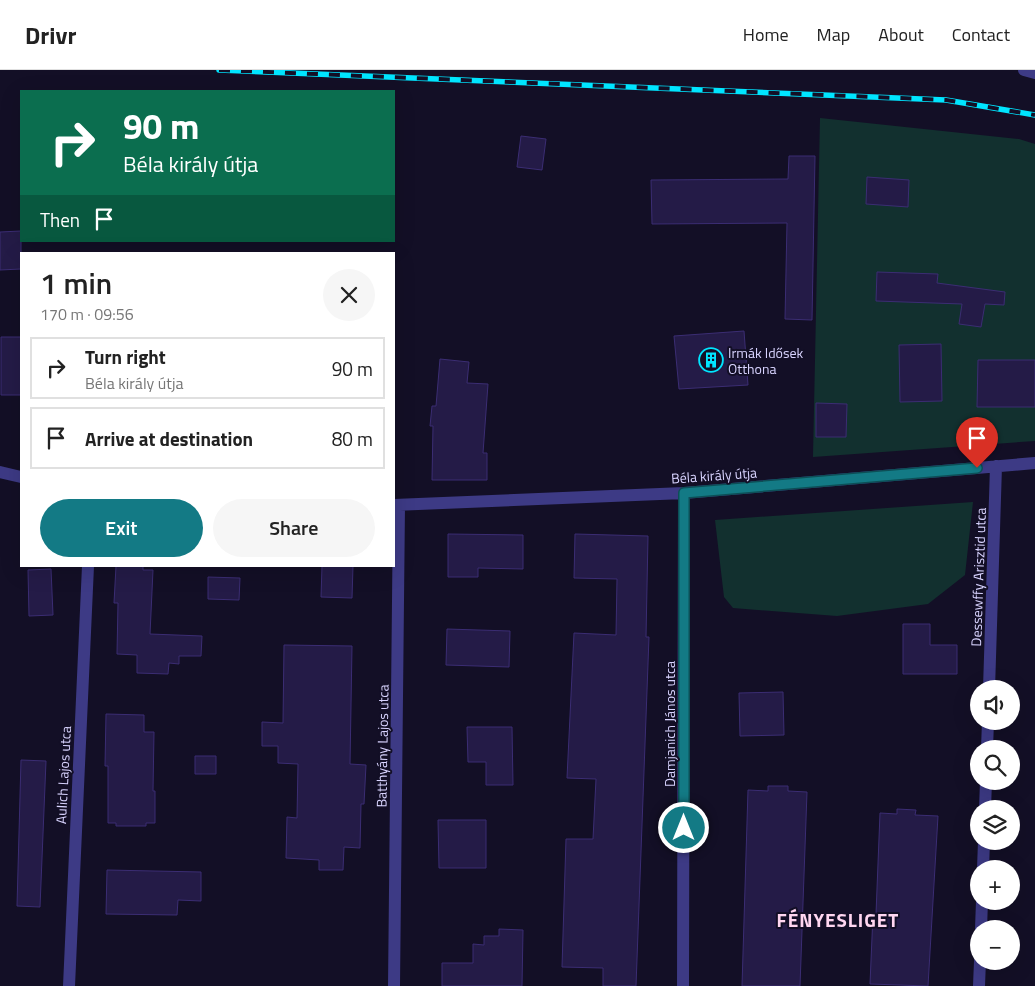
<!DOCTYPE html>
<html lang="en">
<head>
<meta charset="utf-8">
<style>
  body { margin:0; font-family:"Titillium Web",sans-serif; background:#f6f6f6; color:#222; height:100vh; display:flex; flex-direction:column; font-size:19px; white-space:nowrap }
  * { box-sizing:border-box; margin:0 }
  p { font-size:16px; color:#767676 }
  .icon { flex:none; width:28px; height:28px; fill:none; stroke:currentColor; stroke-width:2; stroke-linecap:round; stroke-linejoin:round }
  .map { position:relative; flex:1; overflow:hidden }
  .sheet { position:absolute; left:20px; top:182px; width:375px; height:315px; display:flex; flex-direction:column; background:#fff; border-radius:0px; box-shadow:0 5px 20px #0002 }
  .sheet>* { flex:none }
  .hud { position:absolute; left:20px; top:20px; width:375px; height:152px; border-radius:0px; box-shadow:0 5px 20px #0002; background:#0b6e4f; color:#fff; overflow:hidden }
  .fabs { position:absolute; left:970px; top:610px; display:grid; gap:10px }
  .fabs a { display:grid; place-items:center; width:50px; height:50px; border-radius:50%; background:#fff; box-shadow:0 5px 20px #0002; font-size:25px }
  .pin { position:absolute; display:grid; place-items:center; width:42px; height:42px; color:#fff; margin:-51px -21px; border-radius:50% 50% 50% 0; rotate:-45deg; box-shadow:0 0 5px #0007 }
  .pin .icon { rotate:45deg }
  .me { position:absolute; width:55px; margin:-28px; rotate:0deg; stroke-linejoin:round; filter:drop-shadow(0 0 4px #0008) }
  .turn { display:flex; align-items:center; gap:18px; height:105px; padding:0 20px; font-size:22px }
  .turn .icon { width:65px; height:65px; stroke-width:2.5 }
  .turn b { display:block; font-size:35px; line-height:42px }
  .then { display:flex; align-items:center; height:48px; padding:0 20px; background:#0003; gap:10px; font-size:19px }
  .round { display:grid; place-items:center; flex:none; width:52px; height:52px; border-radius:26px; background:#f6f6f6 }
  .head { display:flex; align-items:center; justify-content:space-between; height:85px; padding:0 20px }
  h1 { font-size:30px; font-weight:600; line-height:38px }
  .primary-button { display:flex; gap:10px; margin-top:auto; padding:10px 20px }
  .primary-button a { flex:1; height:58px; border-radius:30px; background:#137a85; color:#fff; font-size:20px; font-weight:600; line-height:58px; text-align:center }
  .primary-button a+a { background:#f6f6f6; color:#222 }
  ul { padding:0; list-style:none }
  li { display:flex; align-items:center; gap:15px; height:62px; margin:0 10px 8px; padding:0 10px; border:2px solid #e0e0e0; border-radius:0px }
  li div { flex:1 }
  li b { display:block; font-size:19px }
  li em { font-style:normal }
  header { display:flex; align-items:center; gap:30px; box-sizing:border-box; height:70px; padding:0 25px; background:#fff; border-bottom:1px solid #e0e0e0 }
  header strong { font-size:24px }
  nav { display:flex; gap:28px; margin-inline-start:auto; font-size:18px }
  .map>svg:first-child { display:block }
  .green { fill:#12302f }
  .building { fill:#241b47; stroke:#3b2d73 }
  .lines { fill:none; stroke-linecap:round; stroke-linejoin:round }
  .minor { stroke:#3d3a85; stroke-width:12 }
  .rail-casing { stroke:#00e5ff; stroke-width:5.5 }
  .rail { stroke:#130f26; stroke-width:4; stroke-dasharray:11; stroke-linecap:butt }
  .route-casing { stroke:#0c4f56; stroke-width:12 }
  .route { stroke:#137a85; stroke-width:9 }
  .labels { text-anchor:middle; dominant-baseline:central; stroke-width:4; stroke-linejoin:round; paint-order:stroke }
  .poi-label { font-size:14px; fill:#d9d4ff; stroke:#130f26; text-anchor:start }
  .street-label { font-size:14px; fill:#d9d4ff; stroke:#130f26 }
  .district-label { font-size:19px; font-weight:bold; letter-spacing:1px; fill:#ffd6f0; stroke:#130f26 }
</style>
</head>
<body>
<header>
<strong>Drivr</strong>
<nav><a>Home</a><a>Map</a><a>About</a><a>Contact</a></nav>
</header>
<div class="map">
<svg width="1035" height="916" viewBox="0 0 1035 916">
  <rect width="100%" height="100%" fill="#130f26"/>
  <path class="green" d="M820,48L1019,69L1035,74V371L813,387Z
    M973,432L965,505L928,534L837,546L733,538L724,527L715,450Z"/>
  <path class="building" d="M521,66L546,69L542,100L517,97Z
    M789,86H815L812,250L785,249L787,153L652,154L651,110L788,109Z
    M867,107L909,110L908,137L866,134Z
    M21,161V199L0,200V162Z
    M877,202L938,204L937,213L1005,222L1004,235L985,234L981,257L959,254L962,234L876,231Z
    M744,261L748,315L679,319L674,266Z
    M1,267H21V325H1Z
    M941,274L942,331L900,332L899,275Z
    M440,289L469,292L467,313L488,314L483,383H487V410H432L433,356H430L432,336H436Z
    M978,290H1035V337H977Z
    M816,333L847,334L846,367H816Z
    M448,464L523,465V499L478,498V507H448Z
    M575,464L648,466L646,567H649L636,916H603V898L562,897L566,769H593L596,709L567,708L574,563L616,565L617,509L574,508Z
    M116,496H143V500H153L150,564L202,566L201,586H179V594L169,593L168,604L137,603V585L117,584L118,533H114Z
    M322,496H353L352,528L321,527Z
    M51,499L53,545L29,546L28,500Z
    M208,507L240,508L239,530L208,529Z
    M903,554H930V575H957V604H903Z
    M447,559L510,561L509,597L446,595Z
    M284,575L352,576L350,694L366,695L364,734H361L360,778L344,777L343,800H319V790L286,788L287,747L297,748L298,694L278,693V676H262V652L283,653Z
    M783,622L784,665L740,666L739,623Z
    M106,644L144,645V662H154L153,721H155V753H146V756H116V753H108V696H105Z
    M467,657H512L513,715H486V692H468Z
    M195,686H216V704H195Z
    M21,690L46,691L40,837L17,836Z
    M768,716H788V721L807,722L800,916H742L748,720L768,721Z
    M897,739L916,740L915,745L938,746L928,916L870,914L873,844H876L880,743L897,744Z
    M438,750H486V798H439Z
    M107,800L201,802V831L178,830L177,845L106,844Z
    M499,859L523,860L522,916H442V893H473V874L484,875V866H499Z"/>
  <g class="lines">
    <path class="minor" d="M1024,0L1035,3
      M0,402L21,407
      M394,435L684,423L1035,393
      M989,619L996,396
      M987,679L988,651
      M985,739L986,711
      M983,799L984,771
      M981,859L982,831
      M69,916L88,496
      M394,916L399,435
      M683,916L684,423
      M979,916L980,891"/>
    <g class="rail-casing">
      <path id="rail" d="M219,0L946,30L1035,45"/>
    </g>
    <use href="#rail" class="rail"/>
  </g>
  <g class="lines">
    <g class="route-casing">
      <path id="route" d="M684,758V423L977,398"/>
    </g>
    <use href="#route" class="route"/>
  </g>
  <defs>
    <g id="building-ring" transform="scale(1.25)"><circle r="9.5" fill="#130f26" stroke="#00e5ff" stroke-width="1.5"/><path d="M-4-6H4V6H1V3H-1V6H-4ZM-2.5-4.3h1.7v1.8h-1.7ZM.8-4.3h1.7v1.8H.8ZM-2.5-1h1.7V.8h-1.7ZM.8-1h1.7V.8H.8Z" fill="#00e5ff"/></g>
  </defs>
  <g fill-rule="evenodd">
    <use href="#building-ring" x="711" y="290"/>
  </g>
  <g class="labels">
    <g class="poi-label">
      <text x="728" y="282">Irmák Idősek<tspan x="728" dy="16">Otthona</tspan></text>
    </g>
    <g class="street-label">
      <text transform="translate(714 405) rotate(-4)">Béla király útja</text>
      <text transform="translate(978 507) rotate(-88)">Dessewffy Arisztid utca</text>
      <text transform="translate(669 654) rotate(-90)">Damjanich János utca</text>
      <text transform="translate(382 676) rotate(-89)">Batthyány Lajos utca</text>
      <text transform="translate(63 705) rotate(-87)">Aulich Lajos utca</text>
    </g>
    <g class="district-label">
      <text x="838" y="849">FÉNYESLIGET</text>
    </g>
  </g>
</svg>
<div class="fabs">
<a><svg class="icon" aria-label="sound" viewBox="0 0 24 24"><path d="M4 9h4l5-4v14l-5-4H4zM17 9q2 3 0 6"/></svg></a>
<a><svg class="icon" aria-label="search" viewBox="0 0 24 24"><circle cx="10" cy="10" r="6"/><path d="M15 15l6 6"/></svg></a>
<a><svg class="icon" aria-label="layers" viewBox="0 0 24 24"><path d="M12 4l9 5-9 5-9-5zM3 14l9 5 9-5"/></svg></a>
<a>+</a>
<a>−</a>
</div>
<div class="pin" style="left:977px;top:398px;background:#d93025"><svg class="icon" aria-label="arrive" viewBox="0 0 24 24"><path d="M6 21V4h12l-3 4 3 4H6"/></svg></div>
<svg class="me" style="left:684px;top:758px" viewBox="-20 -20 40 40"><circle r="17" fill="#137a85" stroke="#fff" stroke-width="3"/><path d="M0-11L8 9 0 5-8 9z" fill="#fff"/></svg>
<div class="hud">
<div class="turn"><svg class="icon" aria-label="right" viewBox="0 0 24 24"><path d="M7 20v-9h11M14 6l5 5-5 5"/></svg><div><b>90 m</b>Béla király útja</div></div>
<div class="then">Then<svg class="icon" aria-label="arrive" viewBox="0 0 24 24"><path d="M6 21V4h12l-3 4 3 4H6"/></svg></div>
</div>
<section class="sheet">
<div class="head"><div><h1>1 min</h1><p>170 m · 09:56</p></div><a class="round"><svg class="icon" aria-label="close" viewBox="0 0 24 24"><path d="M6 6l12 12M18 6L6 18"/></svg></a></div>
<ul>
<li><svg class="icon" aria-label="right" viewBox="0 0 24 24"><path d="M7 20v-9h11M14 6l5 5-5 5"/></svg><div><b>Turn right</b><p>Béla király útja</p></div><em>90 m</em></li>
<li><svg class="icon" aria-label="arrive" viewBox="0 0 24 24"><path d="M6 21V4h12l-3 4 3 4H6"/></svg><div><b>Arrive at destination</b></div><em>80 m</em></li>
</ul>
<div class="primary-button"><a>Exit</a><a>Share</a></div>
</section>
</div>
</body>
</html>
